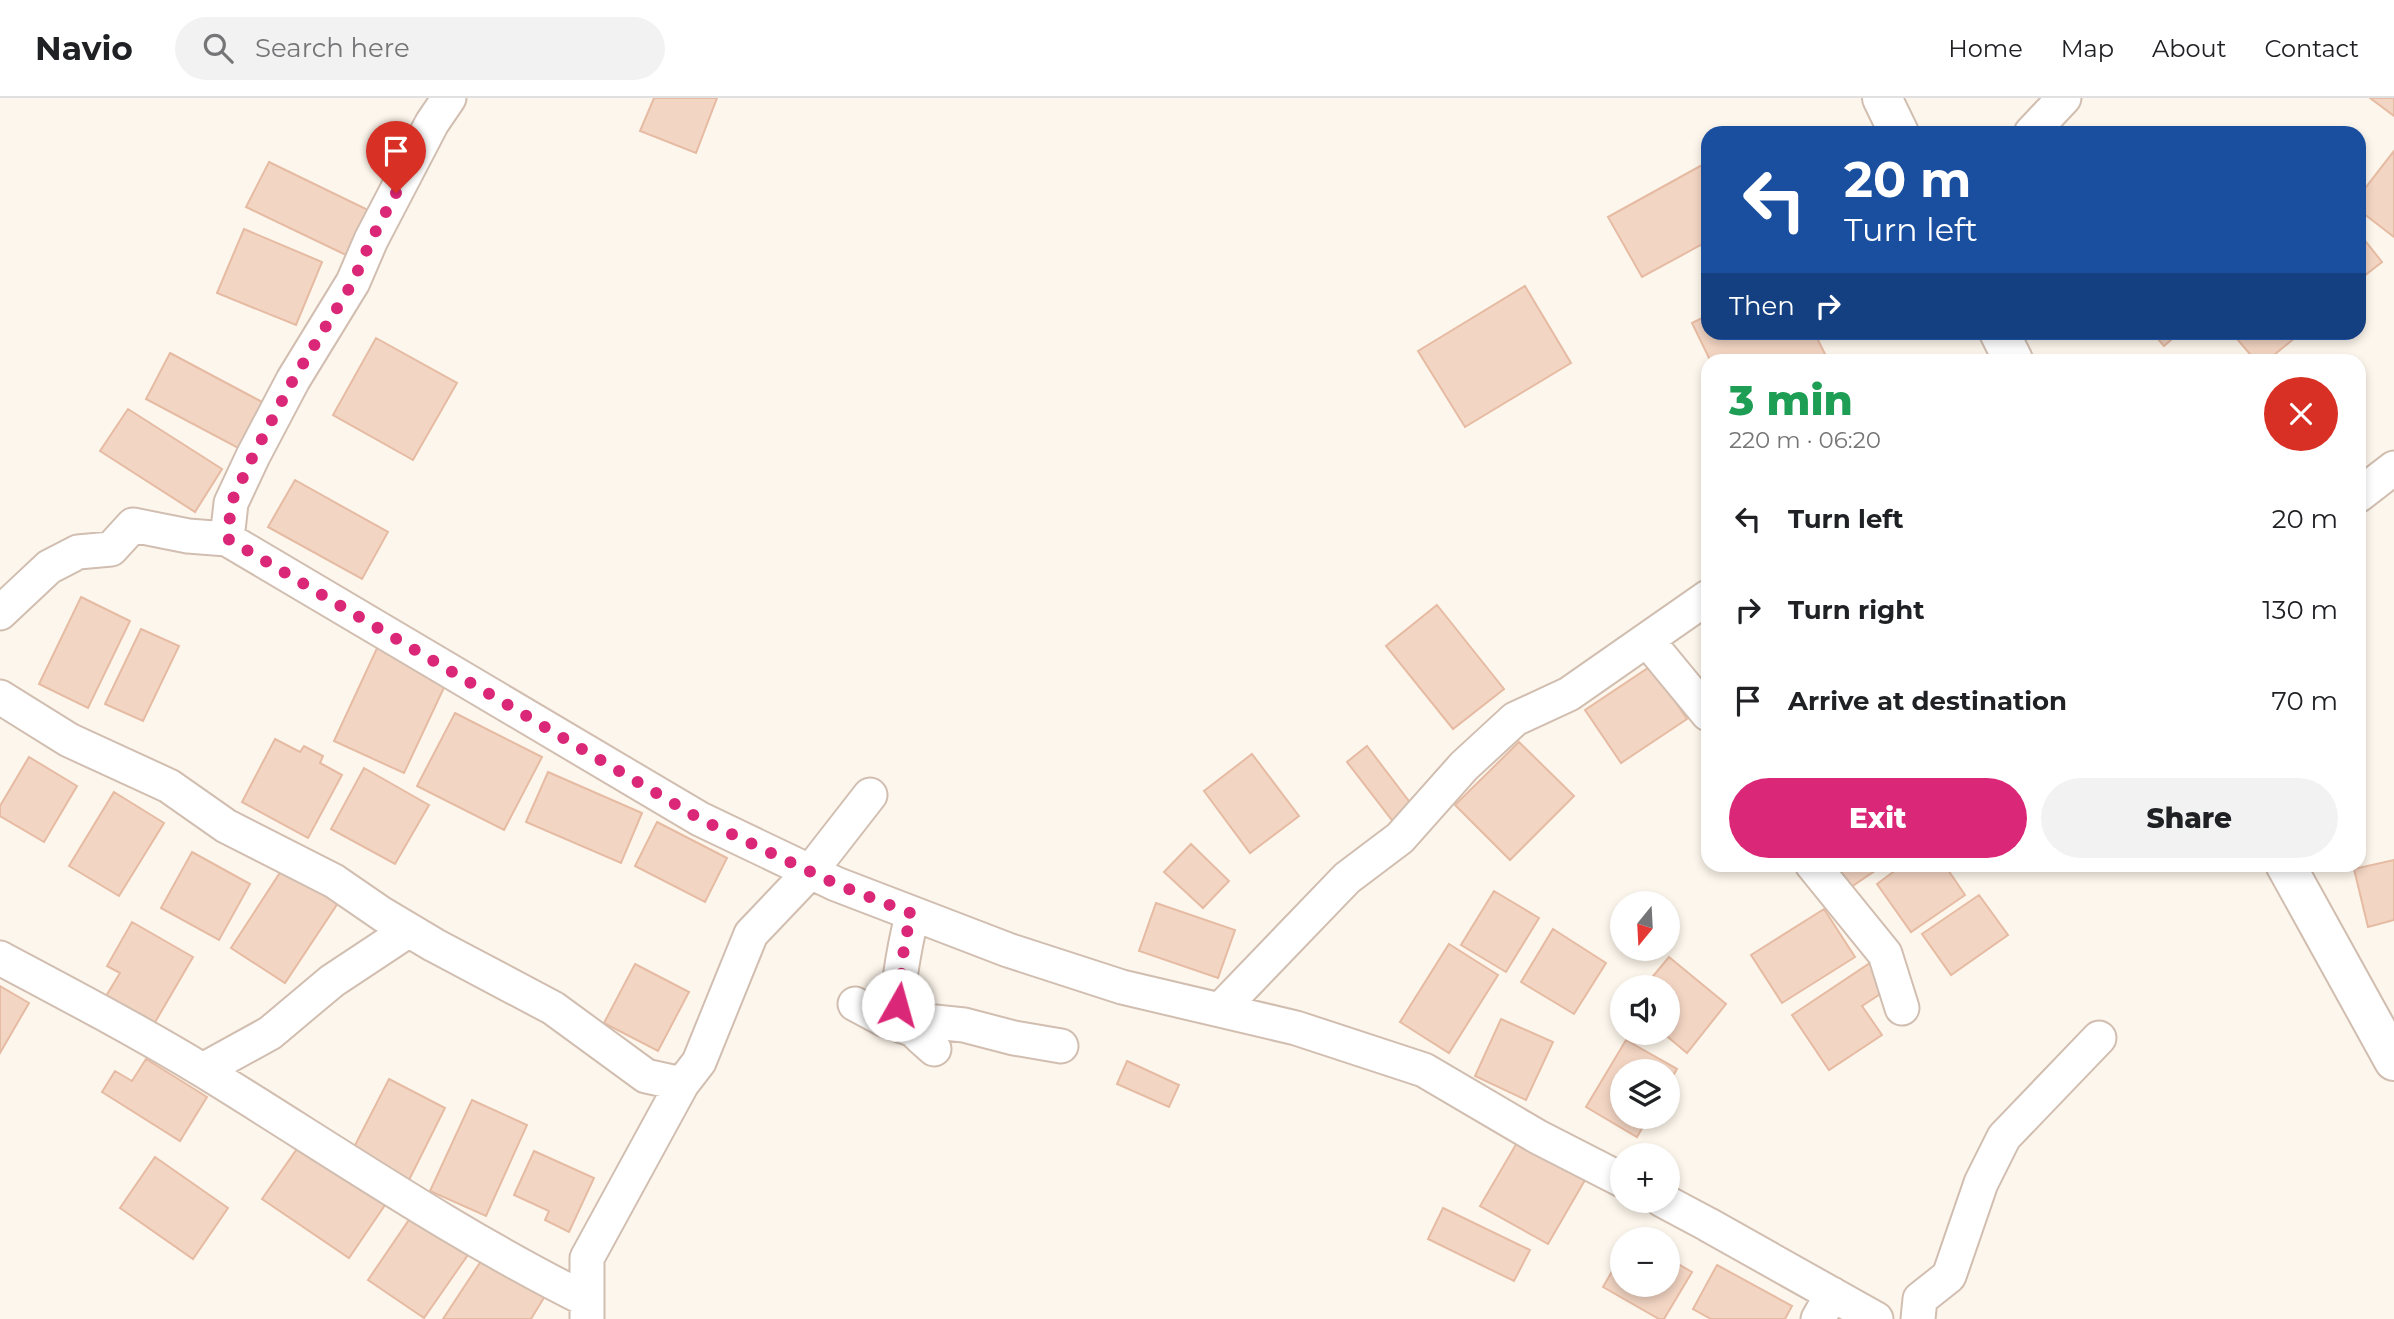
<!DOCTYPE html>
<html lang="en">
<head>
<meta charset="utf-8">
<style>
  body { margin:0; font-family:Montserrat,sans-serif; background:#f2f2f2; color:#202124; height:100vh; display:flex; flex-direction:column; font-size:26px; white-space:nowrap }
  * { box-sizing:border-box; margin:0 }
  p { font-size:23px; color:#757577 }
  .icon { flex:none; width:38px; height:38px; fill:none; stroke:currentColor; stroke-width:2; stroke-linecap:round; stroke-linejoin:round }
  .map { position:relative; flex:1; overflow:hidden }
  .panel { position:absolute; left:1701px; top:256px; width:665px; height:518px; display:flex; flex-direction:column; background:#fff; border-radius:21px; box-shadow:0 4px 10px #0003 }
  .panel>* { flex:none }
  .hud { position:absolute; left:1701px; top:28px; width:665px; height:214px; border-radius:21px; box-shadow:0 4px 10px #0003; background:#1a4fa0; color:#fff; overflow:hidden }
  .needle { width:46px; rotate:198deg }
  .fabs { position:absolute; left:1610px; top:793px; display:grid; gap:14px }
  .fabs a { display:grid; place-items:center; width:70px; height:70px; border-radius:50%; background:#fff; box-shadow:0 4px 10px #0003; font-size:35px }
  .pin { position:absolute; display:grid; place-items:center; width:60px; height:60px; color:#fff; margin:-72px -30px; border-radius:50% 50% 50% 0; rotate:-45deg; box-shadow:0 0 7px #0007 }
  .pin .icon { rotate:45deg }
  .me { position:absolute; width:77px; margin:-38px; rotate:7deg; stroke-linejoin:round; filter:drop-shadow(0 0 5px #0008) }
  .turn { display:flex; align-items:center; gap:24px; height:147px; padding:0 28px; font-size:32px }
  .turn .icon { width:91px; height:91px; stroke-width:2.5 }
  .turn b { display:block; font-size:49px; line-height:60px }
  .then { display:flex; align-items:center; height:66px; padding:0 28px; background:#0003; gap:14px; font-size:26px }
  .round { display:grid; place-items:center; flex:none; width:74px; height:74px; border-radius:37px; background:#f2f2f2 }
  .headline { display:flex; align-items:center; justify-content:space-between; height:119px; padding:0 28px }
  h1 { font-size:42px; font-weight:800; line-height:52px; color:#1e9e55 }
  .primary-button { display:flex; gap:14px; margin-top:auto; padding:14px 28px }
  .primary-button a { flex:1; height:80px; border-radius:42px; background:#db2777; color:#fff; font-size:28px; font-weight:800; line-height:80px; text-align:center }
  .primary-button a+a { background:#f2f2f2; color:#202124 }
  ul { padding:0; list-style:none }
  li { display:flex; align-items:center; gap:21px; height:91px; padding:0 28px }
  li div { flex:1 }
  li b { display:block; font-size:26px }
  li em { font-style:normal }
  header { display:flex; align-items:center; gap:42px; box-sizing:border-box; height:98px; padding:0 35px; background:#fff; border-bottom:2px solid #e0e0e0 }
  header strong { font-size:33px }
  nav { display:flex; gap:38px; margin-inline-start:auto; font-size:24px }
  .search { width:490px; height:63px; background:#f2f2f2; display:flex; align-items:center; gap:18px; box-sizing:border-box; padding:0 24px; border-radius:38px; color:#757577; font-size:26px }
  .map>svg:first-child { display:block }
  .building { fill:#f3d5c3; stroke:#e6bba3; stroke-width:2 }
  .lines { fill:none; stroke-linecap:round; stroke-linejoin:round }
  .minor-casing { stroke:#d1beb0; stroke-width:37 }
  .tertiary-casing { stroke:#d1beb0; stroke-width:42 }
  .minor { stroke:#fff; stroke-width:33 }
  .tertiary { stroke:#fff; stroke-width:38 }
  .route { stroke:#db2777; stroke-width:12; stroke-dasharray:0 21.6 }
</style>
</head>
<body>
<header>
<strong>Navio</strong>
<div class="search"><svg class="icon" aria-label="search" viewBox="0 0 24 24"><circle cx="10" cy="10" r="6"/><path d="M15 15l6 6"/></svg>Search here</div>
<nav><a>Home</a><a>Map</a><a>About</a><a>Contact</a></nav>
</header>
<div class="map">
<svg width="2394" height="1221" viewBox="0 0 2394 1221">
  <rect width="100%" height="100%" fill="#fdf6ec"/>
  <path class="building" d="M654,0H717L696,55L640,33Z
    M2370,0H2394V18Z
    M2394,53V139L2359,112V98Z
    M269,64L370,113L348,158L246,109Z
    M1704,66L1708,74V143L1642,179L1608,119Z
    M244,131L322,164L296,227L217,195Z
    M2359,135L2382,164L2359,182Z
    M1525,188L1571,265L1465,329L1418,253Z
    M1708,217V234H1814L1828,262H1710L1692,225Z
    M2152,234H2180L2164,248Z
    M2231,234H2302L2268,262H2255Z
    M376,240L457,285L413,362L333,317Z
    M170,255L264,305L240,351L146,301Z
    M128,311L222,371L195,414L100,353Z
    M295,382L388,434L362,481L268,429Z
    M81,499L130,523L88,610L39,586Z
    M1437,507L1504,591L1453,631L1386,548Z
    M141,531L179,548L143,623L105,606Z
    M378,548L448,581L404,675L334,643Z
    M1651,568L1687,621L1621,665L1585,612Z
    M455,615L542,659L504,732L417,688Z
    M275,641L300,654L304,648L323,658L320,665L342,677L308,740L242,704Z
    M1519,644L1574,698L1510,762L1455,707Z
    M1367,648L1415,711L1395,726L1347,664Z
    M1252,656L1299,718L1250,755L1204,693Z
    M29,659L77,688L44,744L0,718V708Z
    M364,670L429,707L395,766L331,731Z
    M548,674L642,715L621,765L526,724Z
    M114,694L164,725L119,798L69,768Z
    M657,724L727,760L705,804L635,768Z
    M1191,746L1229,783L1203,810L1164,774Z
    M192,754L250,786L219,842L161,810Z
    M2394,762V822L2368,829L2354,771Z
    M1836,766H1885L1851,789Z
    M1904,766H1944L1965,797L1911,834L1877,786Z
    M283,770L338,805L285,885L231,850Z
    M1494,793L1539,820L1506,874L1461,847Z
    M1979,797L2008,837L1951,877L1922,836Z
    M1156,805L1235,832L1218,880L1139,853Z
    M1824,811L1855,859L1782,905L1751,857Z
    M132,824L193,859L154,926L106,898L120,875L107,868Z
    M1553,831L1606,865L1574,916L1521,884Z
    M1449,846L1498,877L1449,955L1400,924Z
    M1669,859L1726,906L1687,955L1662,934H1668V889H1644Z
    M1873,863L1891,889L1862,908L1882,937L1829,972L1792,917Z
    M635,866L689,894L658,953L604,925Z
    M0,888L29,905L0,955Z
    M1501,921L1553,944L1526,1002L1475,978Z
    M1626,942L1677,971L1668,987V973H1622V1018H1649L1637,1039L1586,1009Z
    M146,961L207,999L180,1043L102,994L115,973L132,983Z
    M1127,963L1179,987L1169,1009L1117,986Z
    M389,981L445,1010L409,1082L352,1053Z
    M472,1002L527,1027L486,1118L430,1093Z
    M1518,1043L1585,1082L1548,1146L1480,1108Z
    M299,1048L385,1107L349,1160L262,1101Z
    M534,1053L594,1080L569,1134L545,1122L549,1113L514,1097Z
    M155,1059L228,1110L193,1161L120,1110Z
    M1443,1110L1530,1152L1514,1183L1428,1141Z
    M413,1116L470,1154L424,1220L368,1182Z
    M487,1154L548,1193L531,1221H443Z
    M1622,1156V1186H1668V1160L1692,1174L1664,1221H1659L1603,1189Z
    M1717,1167L1792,1208L1785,1221H1711L1693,1211Z"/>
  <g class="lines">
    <g class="minor-casing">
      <path id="minor" d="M449,0L432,25L371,142L353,184L293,282L253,358L231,405L227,441L700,721L836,786L1008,852L1122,889L1296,930L1424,972L1538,1039L1622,1082
        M2031,35L2064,0
        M2359,397L2394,370
        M0,515L49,469L78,454L111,451L133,427L188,438L227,441
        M1647,542L1708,616
        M0,599L69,642L169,688L226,728L334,783L382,816L434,847L553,910L646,978L682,986
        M1812,766L1885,856L1902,910
        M913,816C908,831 895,896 899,909C905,927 921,939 934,951
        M0,860C68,896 138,933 204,973C331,1051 454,1136 587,1202
        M855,906L883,921L911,931L935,924L964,927L1014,940L1061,948
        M1220,912L1347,780L1400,740L1464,668L1515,621L1569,596L1708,499
        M203,972L270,935L332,883L409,832
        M1662,1102L1707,1126L1876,1221
        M587,1220V1160L682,986L699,964L751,836L810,774L870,697
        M1818,1221L1832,1196
        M1918,1221L1920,1201L1949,1178L1981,1085L2004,1039L2099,940"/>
    </g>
    <g class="tertiary-casing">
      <path id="tertiary" d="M1882,0L1899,35
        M1999,234L2013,262
        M2285,766L2394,963"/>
    </g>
    <use href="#minor" class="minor"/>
    <use href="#tertiary" class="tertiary"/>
  </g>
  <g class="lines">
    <path class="route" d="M396,95L371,142L353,184L293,282L253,358L231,405L228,441L700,721L836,786L913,816L905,840L898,907"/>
  </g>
</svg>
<div class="fabs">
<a><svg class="needle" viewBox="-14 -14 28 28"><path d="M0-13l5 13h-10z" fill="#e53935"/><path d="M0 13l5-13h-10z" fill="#757577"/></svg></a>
<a><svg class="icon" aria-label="sound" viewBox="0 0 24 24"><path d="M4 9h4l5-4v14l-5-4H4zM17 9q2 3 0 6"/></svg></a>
<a><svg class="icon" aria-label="layers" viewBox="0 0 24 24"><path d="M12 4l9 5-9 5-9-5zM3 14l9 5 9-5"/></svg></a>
<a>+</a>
<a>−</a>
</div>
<div class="pin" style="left:396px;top:95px;background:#d93025"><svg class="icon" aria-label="arrive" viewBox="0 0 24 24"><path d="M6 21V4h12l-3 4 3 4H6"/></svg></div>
<svg class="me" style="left:898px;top:907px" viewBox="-20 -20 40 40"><circle r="19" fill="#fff"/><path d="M0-13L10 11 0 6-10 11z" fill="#db2777"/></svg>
<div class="hud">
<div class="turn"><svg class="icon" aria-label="left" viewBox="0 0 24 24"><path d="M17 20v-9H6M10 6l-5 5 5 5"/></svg><div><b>20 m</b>Turn left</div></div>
<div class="then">Then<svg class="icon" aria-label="right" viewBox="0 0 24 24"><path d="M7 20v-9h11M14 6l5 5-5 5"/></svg></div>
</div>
<section class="panel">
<div class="headline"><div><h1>3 min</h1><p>220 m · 06:20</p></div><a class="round" style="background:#d93025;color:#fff"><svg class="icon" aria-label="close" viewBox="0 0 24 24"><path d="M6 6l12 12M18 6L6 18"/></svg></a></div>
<ul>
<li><svg class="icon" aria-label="left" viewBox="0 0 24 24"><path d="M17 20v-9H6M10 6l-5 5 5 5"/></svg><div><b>Turn left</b></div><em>20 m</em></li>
<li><svg class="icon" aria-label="right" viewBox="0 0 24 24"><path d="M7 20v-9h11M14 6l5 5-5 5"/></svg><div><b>Turn right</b></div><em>130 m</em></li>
<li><svg class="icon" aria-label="arrive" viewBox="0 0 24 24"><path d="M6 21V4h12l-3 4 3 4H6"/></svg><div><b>Arrive at destination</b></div><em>70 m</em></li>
</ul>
<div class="primary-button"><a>Exit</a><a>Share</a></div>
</section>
</div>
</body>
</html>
